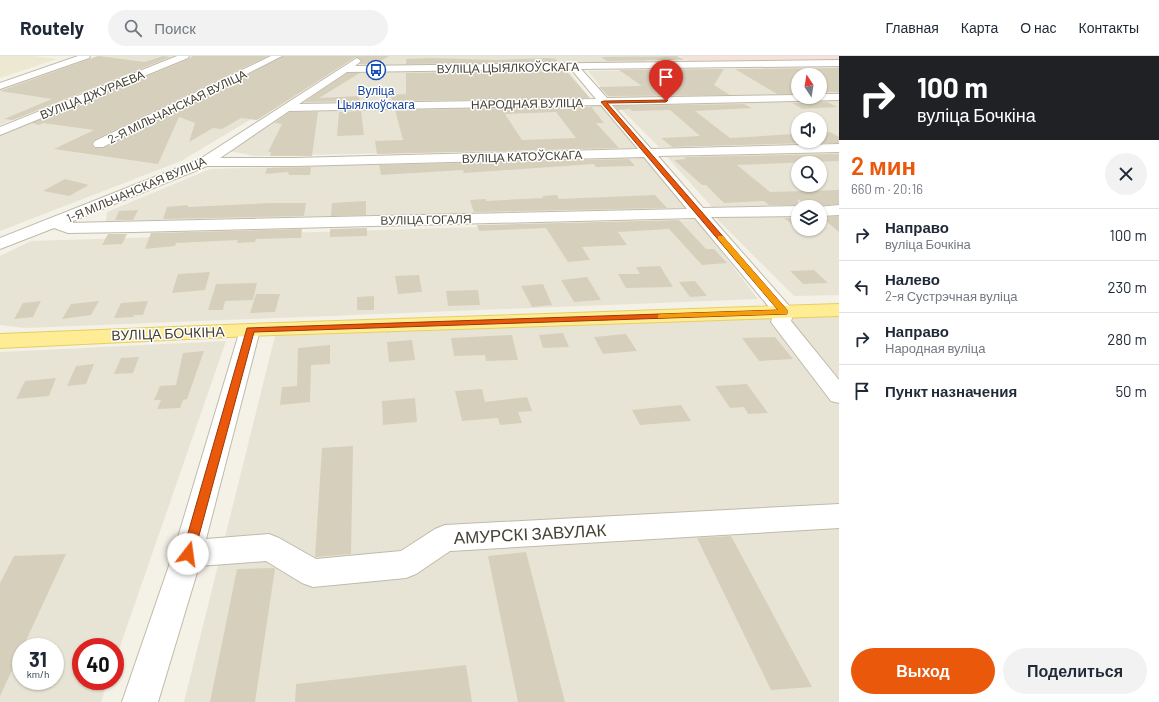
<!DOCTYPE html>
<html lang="ru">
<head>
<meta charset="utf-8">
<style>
  body { margin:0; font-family:Barlow,sans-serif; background:#f2f2f3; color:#1f2937; height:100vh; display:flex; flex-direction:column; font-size:15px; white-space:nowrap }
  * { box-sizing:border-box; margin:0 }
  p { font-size:13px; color:#747a83 }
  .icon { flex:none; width:22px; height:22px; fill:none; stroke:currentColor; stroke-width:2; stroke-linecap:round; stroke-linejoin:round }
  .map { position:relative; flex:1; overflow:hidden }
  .panel { display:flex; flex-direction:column; background:#fff; width:320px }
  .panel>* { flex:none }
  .guide { background:#202124; color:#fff; overflow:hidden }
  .needle { width:26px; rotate:348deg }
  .controls { position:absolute; left:791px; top:12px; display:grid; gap:8px }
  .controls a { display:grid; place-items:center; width:36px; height:36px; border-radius:50%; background:#fff; box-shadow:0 1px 3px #0004; font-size:20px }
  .speed { position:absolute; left:12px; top:582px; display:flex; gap:8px; font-size:20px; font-weight:700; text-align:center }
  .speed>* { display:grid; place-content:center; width:52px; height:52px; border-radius:50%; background:#fff; box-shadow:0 1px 3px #0004; line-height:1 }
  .speed small { font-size:10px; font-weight:400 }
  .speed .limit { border:6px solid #d22; background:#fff; color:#111 }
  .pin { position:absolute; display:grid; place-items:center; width:34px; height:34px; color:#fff; margin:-41px -17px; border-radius:50% 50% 50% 0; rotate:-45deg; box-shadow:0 0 4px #0007 }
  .pin .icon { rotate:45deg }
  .me { position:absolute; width:44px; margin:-22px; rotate:15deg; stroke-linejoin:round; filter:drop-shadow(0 0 3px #0008) }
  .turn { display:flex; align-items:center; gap:14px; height:84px; padding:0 12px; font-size:18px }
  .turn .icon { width:52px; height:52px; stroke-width:2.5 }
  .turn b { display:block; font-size:28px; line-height:34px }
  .round { display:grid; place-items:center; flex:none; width:42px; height:42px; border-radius:21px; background:#f2f2f3 }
  .headline { display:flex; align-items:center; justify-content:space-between; height:68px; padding:0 12px }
  h1 { font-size:24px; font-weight:600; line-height:30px; color:#ea580c }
  .button { display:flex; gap:8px; margin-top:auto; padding:8px 12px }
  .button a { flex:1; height:46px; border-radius:24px; background:#ea580c; color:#fff; font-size:16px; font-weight:600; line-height:46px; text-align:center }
  .button a+a { background:#f2f2f3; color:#1f2937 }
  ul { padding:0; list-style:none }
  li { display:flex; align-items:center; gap:12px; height:52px; padding:0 12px; border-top:1px solid #e0e1e3 }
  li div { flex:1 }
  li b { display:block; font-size:15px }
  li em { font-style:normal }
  header { display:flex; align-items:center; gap:24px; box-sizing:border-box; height:56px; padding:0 20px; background:#fff; border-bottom:1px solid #e0e1e3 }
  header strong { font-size:19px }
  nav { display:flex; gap:22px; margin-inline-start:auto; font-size:14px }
  .search { width:280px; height:36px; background:#f2f2f3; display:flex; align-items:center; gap:10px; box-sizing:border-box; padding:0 14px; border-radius:22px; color:#747a83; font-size:15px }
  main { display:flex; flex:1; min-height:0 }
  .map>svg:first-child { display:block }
  .residential { fill:#e8e4d5; fill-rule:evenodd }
  .education { fill:#ede8d1 }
  .medical { fill:#f5e1da }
  .building { fill:#d6cfbc; fill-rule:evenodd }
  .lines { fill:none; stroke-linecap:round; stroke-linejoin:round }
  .minor-casing { stroke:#c0baa9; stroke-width:2 }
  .major-casing { stroke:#e6ce63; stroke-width:2 }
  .minor { fill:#fff; fill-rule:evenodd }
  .major { fill:#ffed95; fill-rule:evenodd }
  .route { fill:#ea580c; stroke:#983908 }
  .slow { fill:#f59e0b }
  .labels { text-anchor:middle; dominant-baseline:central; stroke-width:3; stroke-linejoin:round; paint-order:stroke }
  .far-street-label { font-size:12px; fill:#474236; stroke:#fff }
  .far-transit-label { font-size:12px; fill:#164399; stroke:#fff }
  .street-label { font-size:14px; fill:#474236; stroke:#fff }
  .near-street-label { font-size:17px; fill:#474236; stroke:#fff }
</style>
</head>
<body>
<header>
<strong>Routely</strong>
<div class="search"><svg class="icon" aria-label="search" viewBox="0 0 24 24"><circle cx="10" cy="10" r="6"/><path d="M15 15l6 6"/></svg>Поиск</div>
<nav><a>Главная</a><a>Карта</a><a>О нас</a><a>Контакты</a></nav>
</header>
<main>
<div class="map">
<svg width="839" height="646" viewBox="0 0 839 646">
  <rect width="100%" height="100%" fill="#f4f1e7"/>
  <path class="residential" d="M98,0H176L0,69V34Z
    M192,0H272L91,89L99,91L279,0H357L181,105L0,175V78Z
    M374,0H639L647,6L476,9H360Z
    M839,11V38L820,39V19H798V39L610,43L588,15Z
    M567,13L590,42L300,48L352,14Z
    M839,43V87L659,91L615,47ZM798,63H820V85H798Z
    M599,48L636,92L255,100L229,95L287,55Z
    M839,97V148L712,151L667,101ZM798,107H820V129H798Z
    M643,100L686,152L106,165L107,156L210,113Z
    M820,157H839V239L794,240L714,160L798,158V173H820Z
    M697,164L758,243L24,272L0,269V200L31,185Z
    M839,260V646H184L275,280Z
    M226,285L115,605V591H81V625H108L101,646H0V296ZM21,591H55V625H21Z"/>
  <path class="education" d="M0,0H34L57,3L0,22Z"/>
  <path class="medical" d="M680,0H839V3L688,5Z"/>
  <path class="building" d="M98,0L145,6L163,0L170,1L13,64L4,63L52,43L0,35Z
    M193,0H268L94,84L92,87L94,92H104L283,0H389L376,8H359L362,5L356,1L257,64L241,62L222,73L213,72L189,86L195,67L179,61L158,108L54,93L94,74L43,67L39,69L32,67L189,3Z
    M677,0L685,4L607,5L601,1Z
    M431,2L495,4L548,2L556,3L558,6L406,8V3Z
    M839,12V36H820V19H798V38H777L735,13Z
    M724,13L714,29L730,39L608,40L599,31L642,30L619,14Z
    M566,15L590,42L392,45L391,39L406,38V17Z
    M347,17H360L319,42L359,40L360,45L304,46Z
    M827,46L837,51L802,53L792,47Z
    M744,48L752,52L695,55L730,82L794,78L798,81V85H805L809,87L672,91L661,82L700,80L670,54L632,55L630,53L618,54L615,50Z
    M593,51L592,52L604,67H596L619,92L377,98L375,85L403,84L395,54ZM556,56L576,82L522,84L505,58Z
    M361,55L364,79L337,80L339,56Z
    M289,56H318L312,100H270L271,96H268L282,68L274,67Z
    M830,76L839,81V87H820V77Z
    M839,98V105L737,109L770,136L839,134V148L818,150L817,151H808L798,143V149H769L764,145L724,147L706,129H702L674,104L686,103L684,101Z
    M629,103L635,110L596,111L594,108L464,117L463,114L381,119L379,109Z
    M311,111L310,119H289L288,116L265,118L267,112Z
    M65,123L89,129L69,140L43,135Z
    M557,139L559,143L655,139L667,152L474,156L470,144L486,143V145L543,142L542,140Z
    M366,145V159L331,160L332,147Z
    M270,147H306L304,160L163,163L167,151L188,149V151Z
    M138,154L133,164H115L119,155Z
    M839,160V176L821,161Z
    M784,162H798V173Z
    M679,164L706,193H714L727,207L702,209L669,173L618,176L627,189L582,191L590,204L568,206L546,172L479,175L477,169Z
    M367,172V180L330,181V173Z
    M302,173L301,182H297L256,183L255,186L237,187L238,184L176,187L175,190L145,193L151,177Z
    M108,178H127L122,188L102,189Z
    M660,210L673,231L626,232L618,218H640L636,211Z
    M814,214L828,227L803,228L790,215Z
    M210,216L205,234L172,237L178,218Z
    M419,219L422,236L398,238L395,220Z
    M587,221L601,244L574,246L561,224Z
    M695,225L707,240L690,241L679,226Z
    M257,227L253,244L225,245L223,254H208L216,228Z
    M543,228L552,249L532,251L521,230Z
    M478,234L480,249L448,250L446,235Z
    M256,238H280L275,256L250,257Z
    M374,240V254H357V241Z
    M41,245L33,261L14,263L23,247Z
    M99,245L91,259L62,263L71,248Z
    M148,245L143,259H134L133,261L114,262L121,247Z
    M563,277L569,291L543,292L539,279Z
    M626,278L637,295L603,298L594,281Z
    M512,279L518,304L486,305L485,299L454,300L451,282Z
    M775,281L793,303L759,305L742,282Z
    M412,284L415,304L389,306L387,286Z
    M330,289V308L311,309L310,346L280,349L282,331L297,330L298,292Z
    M204,295L187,343L183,344L180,352L157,353L161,344H154L160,330L176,329L183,297Z
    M139,301L133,317L114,318L121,302Z
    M94,308L86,328L67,330L76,310Z
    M56,322L49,340L16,343L25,325Z
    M747,328L768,357L748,358L744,351L730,352L715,330Z
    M482,333L485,346L527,341L532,355L518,356L522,367L500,369L498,362L462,365L455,335Z
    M415,342L417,366L383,369L382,345Z
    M681,349L691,365L640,369L632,354Z
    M353,390L351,498L316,501H315L322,392Z
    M731,480L812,631L771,634L697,482Z
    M526,496L565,646H518L488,500Z
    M66,498L23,591H21V595L0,640V527L14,500Z
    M274,512L275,513L255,646H210L237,513Z
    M466,609L472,646H295L296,628Z"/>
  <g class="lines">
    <g class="minor-casing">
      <path id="minor" d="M78,0H90L89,2L0,33V27Z
        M177,0H189L188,2L0,79V71Z
        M271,0H282L103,91H95L93,88L95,85Z
        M357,2L361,5L355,10L839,4V10L581,13L607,42L798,39V41H820V38H839V44L612,49L651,93L839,88V96L658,100L703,152L798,150L800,151H798V160L711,161L791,252L794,256L791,265L839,324V347L831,345L771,266L774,257L695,162L133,176L68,177L54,172L0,193V182L200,103ZM571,13L596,43L299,48L347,16ZM601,49L638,93L295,102H220L289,55ZM644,101L687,153L68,167L207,110H295Z
        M839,149V159L820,160V151H818Z
        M250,268L257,270L260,274L206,483L269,478L279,482L316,503L401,495L435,473L445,469L839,448V472L450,495L416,518L406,522L313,531L302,527L266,505L199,510L158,646H122L173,498L240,274L243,270Z"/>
    </g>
    <g class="major-casing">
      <path id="major" d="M839,248V260L250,280L0,292V278L250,268Z"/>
    </g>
    <use href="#minor" class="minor"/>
    <use href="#major" class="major"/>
  </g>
  <path class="route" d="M668,44L666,46L607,47L787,254V258L254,276L194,498L192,502L188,503L184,502L182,498L247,272L778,254L601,46L604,45Z"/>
  <path class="slow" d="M718,180H723L787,254V258L658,262V259L661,258L778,254L718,183Z"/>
  <defs>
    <g id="bus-ring" transform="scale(1)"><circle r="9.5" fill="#fff" stroke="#1a4fb4" stroke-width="1.5"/><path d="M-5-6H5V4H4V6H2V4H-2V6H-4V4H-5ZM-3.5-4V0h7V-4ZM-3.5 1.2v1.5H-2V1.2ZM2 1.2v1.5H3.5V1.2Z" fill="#1a4fb4"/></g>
  </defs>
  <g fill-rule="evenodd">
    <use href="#bus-ring" x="376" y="14"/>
  </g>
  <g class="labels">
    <g class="far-street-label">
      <text transform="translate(508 11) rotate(-1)">ВУЛІЦА ЦЫЯЛКОЎСКАГА</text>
      <text transform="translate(92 38) rotate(-22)">ВУЛІЦА ДЖУРАЕВА</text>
      <text transform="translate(527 47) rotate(-1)">НАРОДНАЯ ВУЛІЦА</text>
      <text transform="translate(177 50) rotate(-26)">2-Я МІЛЬЧАНСКАЯ ВУЛІЦА</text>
      <text transform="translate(522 100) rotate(-2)">ВУЛІЦА КАТОЎСКАГА</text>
      <text transform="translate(136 133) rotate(-23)">1-Я МІЛЬЧАНСКАЯ ВУЛІЦА</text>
      <text transform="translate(426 163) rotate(-1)">ВУЛІЦА ГОГАЛЯ</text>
    </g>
    <g class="far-transit-label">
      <text x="376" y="34">Вуліца<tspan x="376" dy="14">Цыялкоўскага</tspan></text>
    </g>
    <g class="street-label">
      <text transform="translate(168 277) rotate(-2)">ВУЛІЦА БОЧКІНА</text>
    </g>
    <g class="near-street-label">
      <text transform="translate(530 477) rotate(-3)">АМУРСКІ ЗАВУЛАК</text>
    </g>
  </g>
</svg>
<div class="controls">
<a><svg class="needle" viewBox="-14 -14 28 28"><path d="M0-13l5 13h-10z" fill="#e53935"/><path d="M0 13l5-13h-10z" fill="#747a83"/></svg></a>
<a><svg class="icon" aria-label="sound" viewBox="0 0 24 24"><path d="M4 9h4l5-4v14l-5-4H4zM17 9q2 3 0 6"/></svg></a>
<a><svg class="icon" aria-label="search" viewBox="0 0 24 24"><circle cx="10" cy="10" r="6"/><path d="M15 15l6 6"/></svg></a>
<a><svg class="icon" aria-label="layers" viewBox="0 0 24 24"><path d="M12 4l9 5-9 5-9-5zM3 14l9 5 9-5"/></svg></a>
</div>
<div class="speed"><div>31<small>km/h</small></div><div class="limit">40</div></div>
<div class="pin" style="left:666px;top:45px;background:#d93025"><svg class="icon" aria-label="arrive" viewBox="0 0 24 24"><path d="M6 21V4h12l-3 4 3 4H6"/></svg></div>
<svg class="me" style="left:188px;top:498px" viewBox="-20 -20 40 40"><circle r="19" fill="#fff"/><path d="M0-13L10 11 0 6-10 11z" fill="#ea580c"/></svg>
</div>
<section class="panel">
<div class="guide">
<div class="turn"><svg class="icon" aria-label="right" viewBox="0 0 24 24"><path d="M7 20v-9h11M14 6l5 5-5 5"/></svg><div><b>100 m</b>вуліца Бочкіна</div></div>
</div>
<div class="headline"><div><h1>2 мин</h1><p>660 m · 20:16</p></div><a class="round"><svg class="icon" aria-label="close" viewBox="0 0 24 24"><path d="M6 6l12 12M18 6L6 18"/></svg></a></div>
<ul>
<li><svg class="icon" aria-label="right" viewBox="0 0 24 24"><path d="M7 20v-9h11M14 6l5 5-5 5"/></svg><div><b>Направо</b><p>вуліца Бочкіна</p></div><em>100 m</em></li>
<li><svg class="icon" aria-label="left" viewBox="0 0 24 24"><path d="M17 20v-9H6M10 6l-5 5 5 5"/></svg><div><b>Налево</b><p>2-я Сустрэчная вуліца</p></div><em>230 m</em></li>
<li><svg class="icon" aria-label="right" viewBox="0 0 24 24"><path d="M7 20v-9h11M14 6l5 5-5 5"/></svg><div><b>Направо</b><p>Народная вуліца</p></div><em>280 m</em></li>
<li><svg class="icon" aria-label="arrive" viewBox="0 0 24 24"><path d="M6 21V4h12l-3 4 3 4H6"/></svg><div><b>Пункт назначения</b></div><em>50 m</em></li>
</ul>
<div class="button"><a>Выход</a><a>Поделиться</a></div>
</section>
</main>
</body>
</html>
